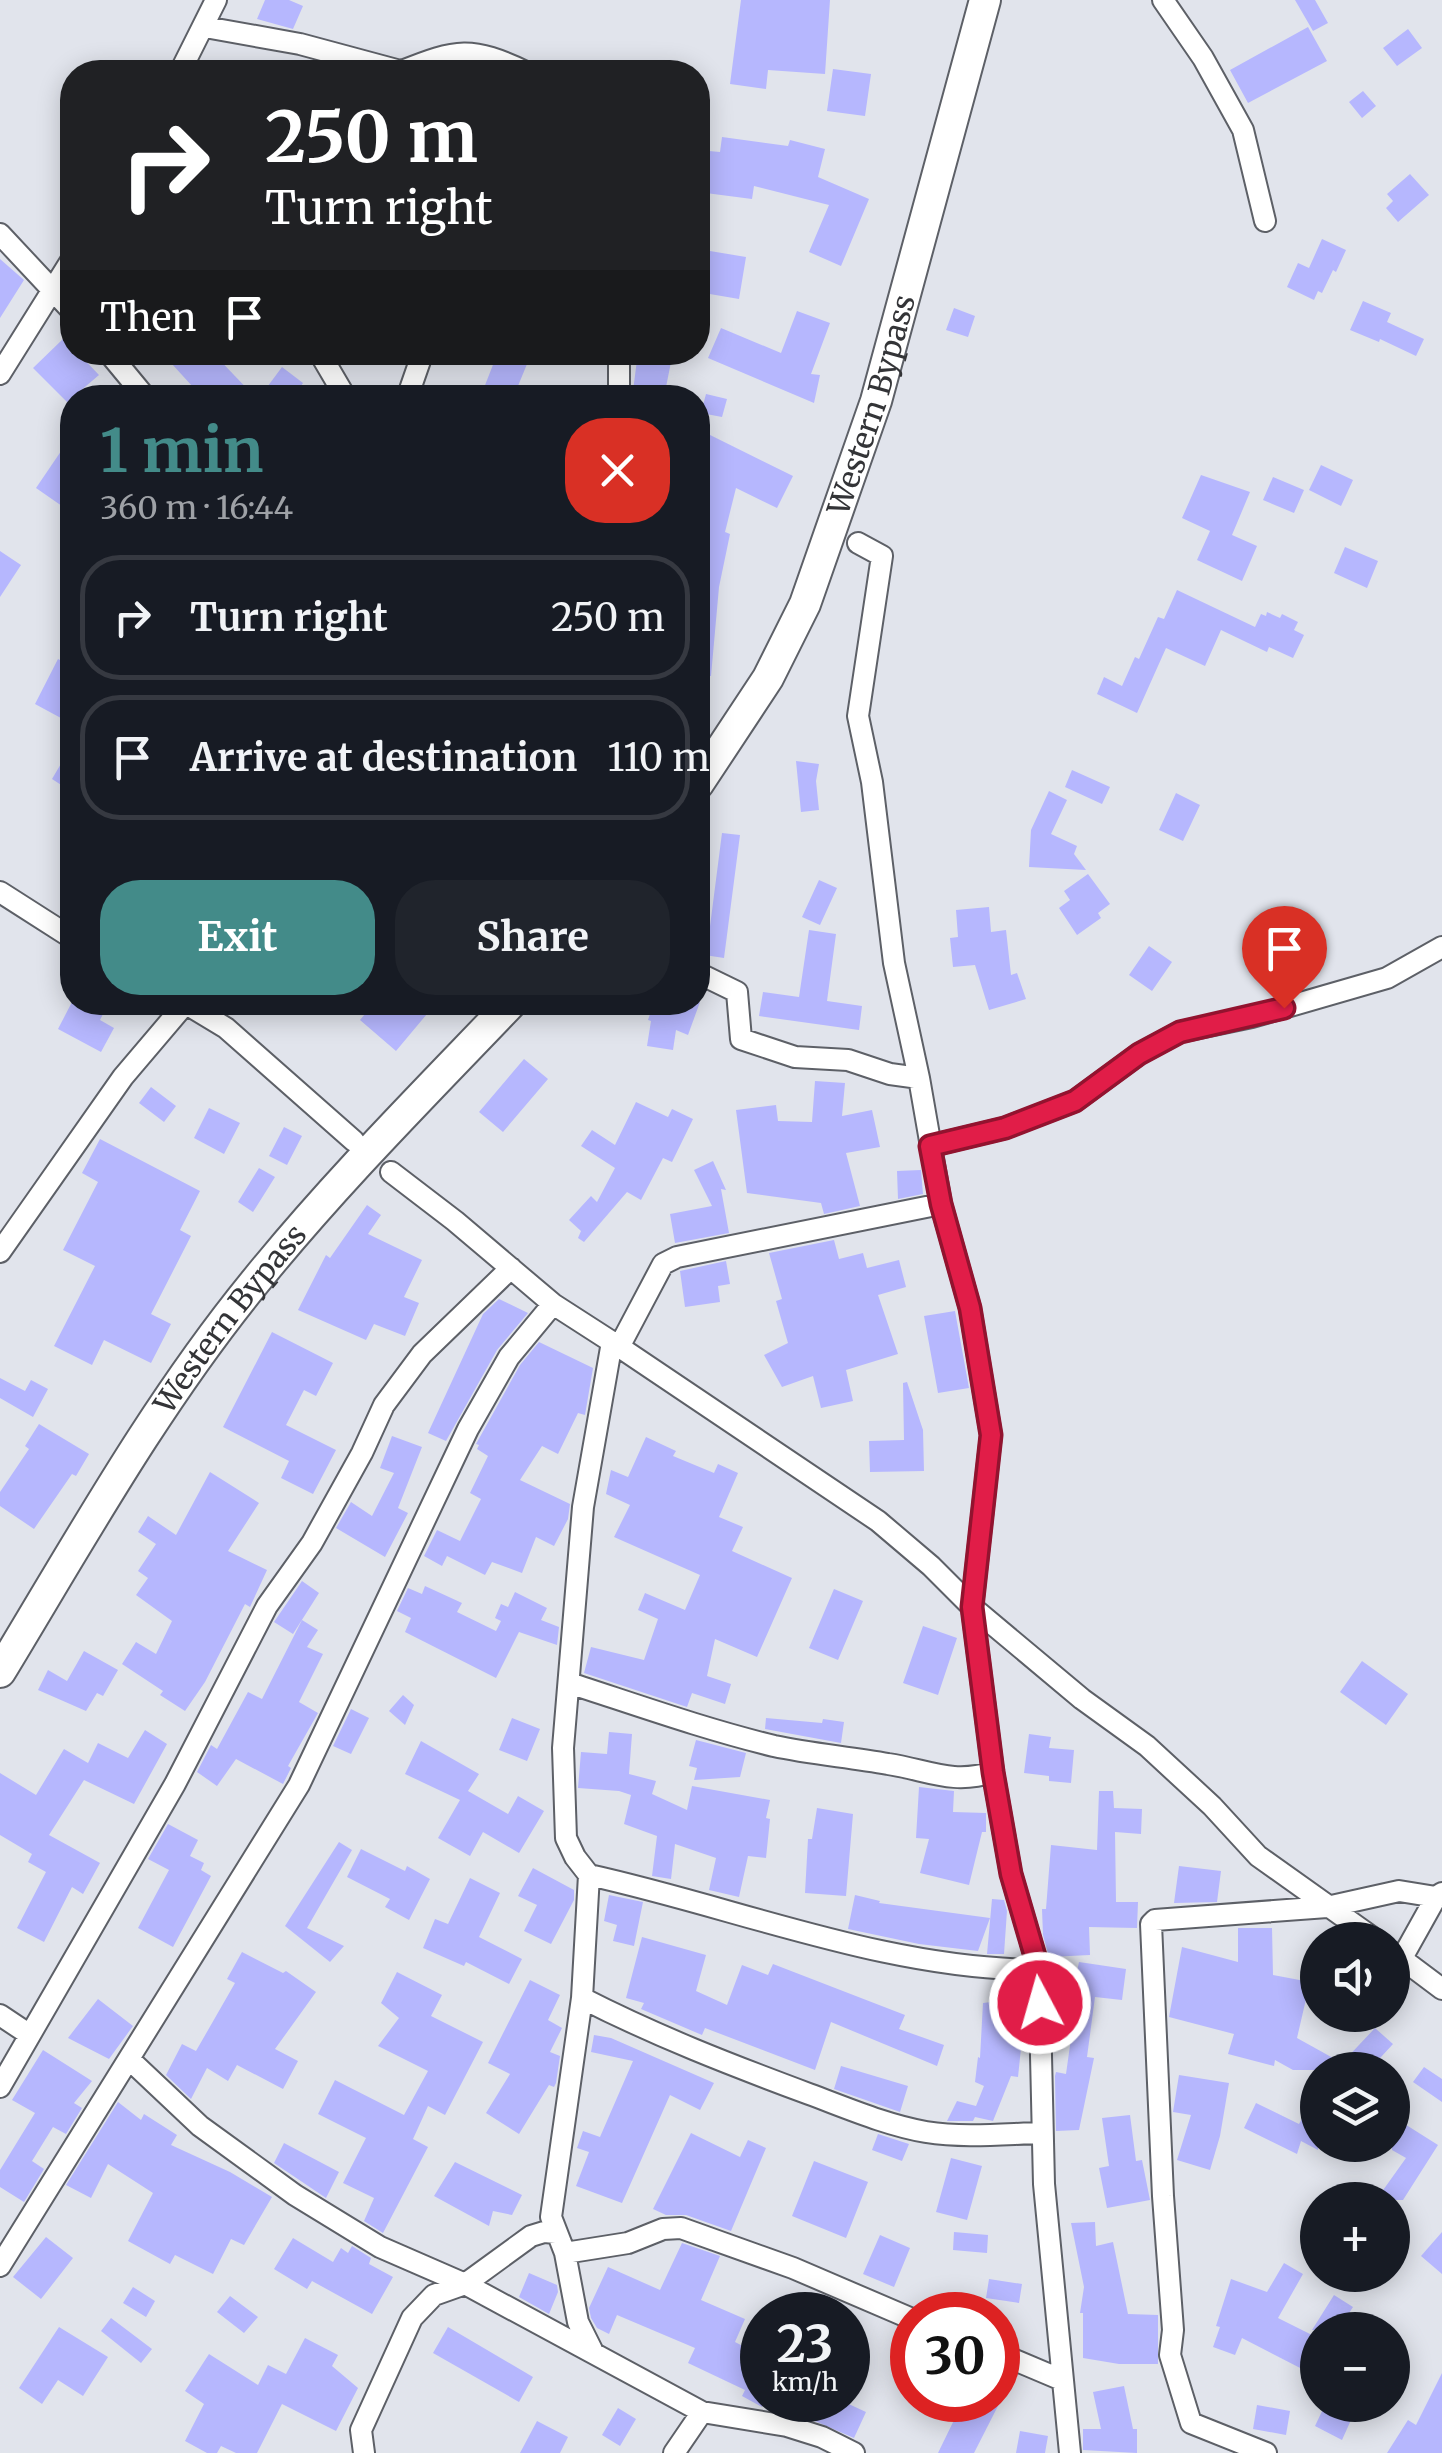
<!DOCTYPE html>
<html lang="en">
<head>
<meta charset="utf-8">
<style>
  body { margin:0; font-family:Merriweather,serif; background:#20242c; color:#f1f3f6; height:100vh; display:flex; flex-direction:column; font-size:38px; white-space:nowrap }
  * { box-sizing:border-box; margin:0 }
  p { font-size:32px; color:#9ea1a6 }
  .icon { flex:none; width:55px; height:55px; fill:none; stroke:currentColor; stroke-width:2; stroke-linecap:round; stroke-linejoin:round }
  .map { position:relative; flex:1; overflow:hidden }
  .panel { position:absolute; left:60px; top:385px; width:650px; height:630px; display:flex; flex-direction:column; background:#171b24; border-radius:40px; box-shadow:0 5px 25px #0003 }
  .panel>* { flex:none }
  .guide { position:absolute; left:60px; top:60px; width:650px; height:305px; border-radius:40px; box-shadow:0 5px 25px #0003; background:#202124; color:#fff; overflow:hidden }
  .fabs { position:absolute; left:1300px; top:1922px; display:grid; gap:20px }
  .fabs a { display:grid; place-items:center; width:110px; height:110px; border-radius:50%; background:#171b24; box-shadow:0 5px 25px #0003; font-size:50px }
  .speed { position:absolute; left:740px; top:2292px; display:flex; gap:20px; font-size:50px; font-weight:700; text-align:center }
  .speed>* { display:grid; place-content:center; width:130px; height:130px; border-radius:50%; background:#171b24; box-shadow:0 5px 25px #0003; line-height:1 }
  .speed small { font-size:25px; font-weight:400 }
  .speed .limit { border:15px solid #d22; background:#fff; color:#111 }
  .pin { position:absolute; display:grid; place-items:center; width:85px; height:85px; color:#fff; margin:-102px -42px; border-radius:50% 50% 50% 0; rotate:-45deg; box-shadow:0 0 10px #0007 }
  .pin .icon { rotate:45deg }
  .me { position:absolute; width:110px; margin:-55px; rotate:354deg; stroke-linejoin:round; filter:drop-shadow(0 0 8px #0008) }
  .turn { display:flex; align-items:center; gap:35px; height:210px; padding:0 40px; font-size:45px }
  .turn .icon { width:130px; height:130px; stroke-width:2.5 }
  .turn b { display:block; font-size:70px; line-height:85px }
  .then { display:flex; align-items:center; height:95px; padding:0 40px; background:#0003; gap:20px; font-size:38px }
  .round { display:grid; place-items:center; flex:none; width:105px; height:105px; border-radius:40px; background:#20242c }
  .overview { display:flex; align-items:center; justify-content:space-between; height:170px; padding:0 40px }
  h1 { font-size:60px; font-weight:700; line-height:75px; color:#438b89 }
  .cta { display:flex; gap:20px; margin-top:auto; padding:20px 40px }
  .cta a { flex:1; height:115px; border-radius:40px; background:#438b89; color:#fff; font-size:40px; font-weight:700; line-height:115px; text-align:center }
  .cta a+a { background:#20242c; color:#f1f3f6 }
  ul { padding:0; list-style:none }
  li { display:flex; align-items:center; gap:30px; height:125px; margin:0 20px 15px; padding:0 20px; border:5px solid #363941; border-radius:40px }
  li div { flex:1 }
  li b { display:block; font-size:38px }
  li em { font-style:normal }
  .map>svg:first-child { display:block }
  .building { fill:#b6b7fe }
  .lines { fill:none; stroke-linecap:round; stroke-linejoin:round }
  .minor-casing { stroke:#5d6067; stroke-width:24 }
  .primary-casing { stroke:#5d6067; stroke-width:34 }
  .minor { stroke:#fff; stroke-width:20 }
  .primary { stroke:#fff; stroke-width:30 }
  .route-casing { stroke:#92132f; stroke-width:25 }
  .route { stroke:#e11d48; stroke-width:18 }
  .labels { text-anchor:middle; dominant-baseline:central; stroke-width:8; stroke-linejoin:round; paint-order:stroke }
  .street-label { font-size:30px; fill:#333437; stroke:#fff }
</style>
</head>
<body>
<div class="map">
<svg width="1442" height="2453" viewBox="0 0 1442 2453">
  <rect width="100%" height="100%" fill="#e1e4ec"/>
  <path class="building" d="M265,0H289L303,6L293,29L257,19Z
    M741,0H830L825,74L768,70L766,89L730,84Z
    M1295,0H1315L1328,23L1313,31Z
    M1308,27L1327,61L1248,103L1230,70Z
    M1408,29L1422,48L1397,66L1383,48Z
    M833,69L871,74L865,116L827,111Z
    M1363,91L1376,106L1362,118L1349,102Z
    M722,137L788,146L790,140L825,149L818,177L869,199L841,266L809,252L829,205L754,186L752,199L698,192V150L720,152Z
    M1410,174L1429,195L1398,222L1386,208L1393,201L1387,194Z
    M1322,239L1346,250L1336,272L1333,270L1322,293L1318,291L1314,300L1287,287L1298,263L1309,268Z
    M698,249L746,257L739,299L698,292Z
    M0,259L24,280L0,318Z
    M1363,301L1391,313L1387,322L1424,339L1416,356L1380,339L1379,342L1350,330Z
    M954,308L975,316L968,337L946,330Z
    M797,311L830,323L811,374L820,375L814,403L708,358L721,328L781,353Z
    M63,339L72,348V352H77L99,375L72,398L69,404L33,368Z
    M161,352H212L256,398H203Z
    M498,352H532L513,398H480Z
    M638,352H673L664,397L633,391Z
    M282,367L303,383L293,398H259Z
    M706,394L727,399L722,417L701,413Z
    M698,429L793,476L777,508L736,488L725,532L730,534L719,587L711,676H698Z
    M72,435V513L36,488Z
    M1321,465L1353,480L1341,506L1309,490Z
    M1201,475L1250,492L1232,535L1257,546L1242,581L1197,560L1210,531L1182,518Z
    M1273,477L1304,490L1294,513L1263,500Z
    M1345,547L1378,561L1367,588L1334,573Z
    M0,551L21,565L0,597Z
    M1177,590L1255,627L1261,614L1266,616L1267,612L1280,618L1282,614L1298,622L1294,630L1304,635L1293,658L1269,647L1267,652L1221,630L1205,666L1166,648L1137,713L1097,694L1104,677L1122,686L1135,657L1139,659L1158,617L1164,619Z
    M58,659L72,666V724L35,704Z
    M72,745V792L52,779Z
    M796,761L819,764L816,781L819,810L801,812Z
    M1072,770L1110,787L1102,804L1065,787Z
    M1049,791L1067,800L1051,834L1077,846L1074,854L1086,870L1029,867L1031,830Z
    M1176,793L1200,805L1183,841L1159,830Z
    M722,833L740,835L724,958L698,954L700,932L709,934Z
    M1088,874L1110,904L1098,913L1101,918L1077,935L1059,908L1070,900L1064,891Z
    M819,880L837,888L820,925L802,917Z
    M989,907L991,932L1006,930L1011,975L1017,973L1026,999L989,1010L975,965L953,967L950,938L958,937L956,910Z
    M809,930L836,934L827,1001L862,1006L859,1030L759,1016L763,992L799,997Z
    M1149,946L1172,962L1152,991L1129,975Z
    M72,1002H85L104,1012L100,1020L114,1028L101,1052L58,1029Z
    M375,1002H437L396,1051L360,1020Z
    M654,1002H700L688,1035L676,1030L673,1050L647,1046L651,1021L648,1020Z
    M524,1059L548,1079L503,1132L479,1112Z
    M815,1081L845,1083L842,1116L872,1110L880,1147L846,1153L860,1206L824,1214L821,1203L747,1193L736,1110L776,1105L778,1121L812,1122Z
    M151,1087L176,1106L164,1122L139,1103Z
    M636,1102L668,1117L672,1109L693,1119L672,1162L663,1158L641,1200L627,1192L584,1242L578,1238L581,1231L569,1220L591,1196L597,1202L615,1168L581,1146L592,1130L615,1145Z
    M209,1108L240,1123L224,1154L194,1138Z
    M284,1127L302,1136L287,1165L269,1156Z
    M100,1139L200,1191L180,1230L191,1236L151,1314L171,1324L151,1363L104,1340L92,1365L54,1346L95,1266L63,1250L98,1182L82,1173Z
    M713,1161L726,1190L721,1189L729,1233L675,1243L670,1214L712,1206L694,1170Z
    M259,1168L275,1177L253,1212L238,1202Z
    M921,1170L923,1194L898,1199L897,1171Z
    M367,1205L381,1215L368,1234L422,1260L404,1297L419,1303L405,1336L374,1324L366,1340L298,1310L326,1255L330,1258Z
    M834,1240L839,1259L863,1253L867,1268L899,1260L906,1287L878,1295L898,1354L846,1370L853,1401L821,1408L813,1376L782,1387L764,1355L788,1343L776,1301L782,1299L769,1253Z
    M726,1261L730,1284L718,1286L720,1302L685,1307L680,1271Z
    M499,1299L528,1313L497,1350L446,1441L428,1433L483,1314Z
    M955,1311L969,1388L938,1393L924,1316Z
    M272,1332L333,1363L316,1396L304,1390L286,1425L336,1450L313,1494L281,1478L289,1461L223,1427Z
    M539,1342L593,1368L585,1415L578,1413L558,1454L542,1446L520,1480L570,1504L568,1519L554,1546L536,1537L522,1573L492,1562L485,1575L447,1556L442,1566L424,1556L437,1530L460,1541L481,1499L470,1493L488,1456L477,1449L479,1445L476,1444L520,1365Z
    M0,1378L25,1391L31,1380L48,1389L33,1417L0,1398Z
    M907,1382L923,1430L924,1471L870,1472L869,1441L904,1440L903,1383Z
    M39,1424L89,1454L76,1476L72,1474L34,1529L0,1506V1492L29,1449L25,1446Z
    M392,1436L422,1447L398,1508L408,1513L385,1557L336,1528L351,1502L372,1516L394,1473L380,1468Z
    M646,1437L676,1451L673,1456L714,1473L718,1464L738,1473L719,1517L743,1527L732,1551L792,1578L757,1657L715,1639L707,1676L731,1684L725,1704L692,1693L687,1707L584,1673L591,1647L644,1660L658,1619L638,1610L645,1593L685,1610L700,1575L614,1537L630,1505L606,1494L611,1470L628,1477Z
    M210,1472L259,1503L228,1551L267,1570L250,1607L245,1604L205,1682L185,1711L160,1695L163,1691L122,1664L136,1642L156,1654L172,1621L136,1595L148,1578L138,1571L156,1544L138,1532L148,1516L176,1535Z
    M302,1581L319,1593L293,1634L274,1622Z
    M425,1586L462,1603L457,1612L496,1631L501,1621L495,1618L501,1604L508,1607L515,1592L547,1608L541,1620L559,1627L557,1645L519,1632L496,1678L405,1632L411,1618L397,1611L408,1588L422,1594Z
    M834,1589L863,1601L838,1660L809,1648Z
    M302,1620L318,1630L307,1647L323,1654L299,1702L318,1713L288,1766L291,1768L283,1784L236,1759L217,1786L197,1772L211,1745L217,1749L248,1692L262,1699Z
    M923,1626L957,1638L938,1695L903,1683Z
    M84,1651L118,1670L103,1696L97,1693L86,1711L38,1690L48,1670L67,1681Z
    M1362,1661L1408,1694L1386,1725L1340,1692Z
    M403,1695L414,1705L405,1725L389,1711Z
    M351,1709L369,1718L351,1754L333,1746Z
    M512,1718L540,1729L527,1761L499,1750Z
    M766,1718L822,1723L823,1719L844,1722L841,1743L765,1729Z
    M145,1730L167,1744L134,1804L84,1780L49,1835L100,1863L83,1894L72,1887L44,1942L17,1928L46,1872L28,1862L32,1854L0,1835V1773L36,1795L64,1749L88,1763L98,1743L128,1758Z
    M609,1732L632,1734L629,1774L656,1781L652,1794L687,1810L692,1786L770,1800L766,1818L770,1819L766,1858L748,1856L739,1897L709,1890L716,1858L675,1844L671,1879L652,1876L657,1836L624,1824L631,1795L619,1791L578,1788L581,1752L607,1754Z
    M1029,1734L1051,1737L1049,1748L1074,1750L1071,1783L1049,1781V1776L1024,1773Z
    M696,1740L746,1753L740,1777L694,1780L697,1768L689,1766Z
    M421,1741L479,1774L468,1791L508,1814L518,1796L544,1811L519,1853L483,1832L470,1856L438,1838L460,1800L405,1774Z
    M919,1787L954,1791L953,1812L986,1813V1832H982L969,1885L920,1873L929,1839L916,1838Z
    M1099,1791H1113L1114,1808L1142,1809L1141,1834L1115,1832L1116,1902H1138L1137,1928L1089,1927L1090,1955L1049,1957L1043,1935L1042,1909H1046L1051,1845L1097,1850Z
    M817,1808L853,1814L846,1896L805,1893L808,1839H812Z
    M168,1824L198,1840L190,1856L204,1863L201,1870L211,1876L173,1947L138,1928L169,1870L148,1859Z
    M339,1842L352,1850L307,1928L344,1946L330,1962L285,1926Z
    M361,1849L405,1871L407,1866L430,1879L409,1920L385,1907L390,1899L347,1877Z
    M1179,1866L1221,1871L1217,1902L1174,1903Z
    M533,1868L574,1890V1900L551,1944L524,1931L537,1905L518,1896Z
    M470,1878L500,1893L479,1937L522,1959L509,1984L466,1962L464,1966L423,1948L435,1919L448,1924Z
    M609,1895L643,1902L634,1946L613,1941L617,1925L604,1921Z
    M855,1895L880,1901L879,1903L990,1918L978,1951L919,1944L848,1929Z
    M992,1899L1004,1900L1007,1911L1004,1954H987Z
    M1238,1928H1272L1273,1975L1310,1982L1297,2038L1342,2063L1375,2028L1393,2044L1369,2070H1293L1275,2060L1274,2066L1228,2054L1234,2034L1169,2017L1182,1947L1238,1962Z
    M642,1937L706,1955L696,1991L727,2005L742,1965L768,1975L773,1964L905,2015L899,2029L944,2045L937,2066L831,2022L815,2070L705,2028L702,2035L641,2009L644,2003L626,1998Z
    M242,1952L283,1973L286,1971L316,1992L275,2049L298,2061L283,2089L237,2065L228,2081L207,2068L191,2099L166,2075L182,2044L196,2051L235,1983L227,1979Z
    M1079,1962L1126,1969L1122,2000L1095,1997L1087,2057L1094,2058L1079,2130L1056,2131L1055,2076L1056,2072L1066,2074L1075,2010L1069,2009Z
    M397,1972L442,1995L431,2016L483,2042L445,2115L428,2106L413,2139L428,2147L383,2233L364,2221L374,2198L343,2183L366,2138L318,2114L335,2080L404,2115L428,2071L378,2046L399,2018L381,2003Z
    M530,1980L560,1995L548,2020L562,2028L550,2052L560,2056L556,2083L554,2087L549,2085L519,2134L486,2113L510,2074L488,2063Z
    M1023,1998L1027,2028L1023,2029L1018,2077L1011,2076L993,2121L975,2117L973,2121H947L957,2101L976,2106L984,2086L975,2082L978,2057L980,2058L983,2003Z
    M98,1999L133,2026L109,2059L68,2038Z
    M594,2035L611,2038L714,2083L700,2110L670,2095L622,2203L576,2186L589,2152L577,2148L583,2131L600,2137L633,2061L591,2052Z
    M43,2050L92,2081L74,2103L82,2108L66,2134L53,2127L32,2161L44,2169L24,2202L0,2187V2170L35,2113L12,2100Z
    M841,2066L908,2086L900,2112L834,2089Z
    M1424,2067L1442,2079V2102L1413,2082Z
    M1179,2075L1229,2083L1220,2136L1210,2170L1177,2160L1191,2115L1173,2112Z
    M1318,2090V2150L1301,2141L1297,2154L1244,2128L1256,2103L1299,2124Z
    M118,2102L141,2120L144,2114L177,2135L171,2145L230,2172L272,2197L244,2245L231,2239L213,2274L175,2255L170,2264L128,2241L153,2193L108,2164L91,2198L66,2185Z
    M1130,2115L1136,2161L1142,2160L1150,2200L1107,2208L1099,2168L1109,2166L1102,2118Z
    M1392,2116L1438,2145L1403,2200H1376L1406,2158L1392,2150Z
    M691,2133L740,2157L748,2140L766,2148L731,2231L686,2215H666L653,2209Z
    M878,2134L909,2144L902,2161L872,2150Z
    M284,2143L339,2172L326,2198L274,2163Z
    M951,2158L982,2166L967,2220L936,2212Z
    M814,2161L868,2182L846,2238L792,2216Z
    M455,2162L522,2195L512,2215L493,2211L489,2226L434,2196Z
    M1095,2222L1096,2246L1113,2242L1128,2314L1158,2315V2364H1119L1083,2358V2313H1080L1084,2287L1071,2223Z
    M954,2232L988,2235L987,2253L953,2250Z
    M1442,2232V2274L1421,2256Z
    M880,2235L910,2248L894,2287L863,2274Z
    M46,2237L73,2258L41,2299L13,2277Z
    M293,2238L333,2262L341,2248L348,2253L352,2246L371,2258L369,2264L393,2277L372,2314L312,2281L307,2289L274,2269Z
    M682,2243L720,2256L701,2300L745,2319L735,2342L762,2356V2407L742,2396L745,2390L688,2363L695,2348L617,2315L609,2334L597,2328L591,2318L589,2308L608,2267L660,2290Z
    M1284,2263L1303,2274L1278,2318L1318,2338V2347L1306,2371L1242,2338L1235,2355L1213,2347L1220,2327L1216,2326L1231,2279L1267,2292Z
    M529,2273L557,2285L558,2292L549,2314L519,2297Z
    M989,2279L1022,2284L1019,2303L986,2298Z
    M133,2287L155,2301L146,2317L123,2303Z
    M1334,2295L1353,2307L1338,2330H1312Z
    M230,2296L258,2317L244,2333L217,2312Z
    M111,2318L152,2349L141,2363L101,2331Z
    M59,2327L108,2357L83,2396L58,2380L42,2404L19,2388Z
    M448,2327L533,2377L519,2402L433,2353Z
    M305,2338L338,2355L332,2366L358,2388L336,2431L282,2404L257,2453H236L221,2446L217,2453H207L185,2441L204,2404L185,2391L209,2354L258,2385L268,2365L286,2374Z
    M1442,2373V2453H1387L1408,2420L1416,2425Z
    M1124,2386L1133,2429H1137V2453L1083,2450V2429H1101L1093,2392Z
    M817,2400H840L866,2412L854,2438L808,2418Z
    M926,2400H1001L974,2453H938L956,2416Z
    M1257,2405L1290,2411L1286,2435L1253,2429Z
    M1324,2407L1351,2420L1342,2440L1315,2426Z
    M618,2408L636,2419L620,2446L602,2435Z
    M537,2421L568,2437L560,2453H520Z
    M1020,2431L1048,2436L1045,2453H1016Z"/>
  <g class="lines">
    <g class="minor-casing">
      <path id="minor" d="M1163,0L1203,58L1243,130L1265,221
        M205,27L300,44L404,72
        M402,71C457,49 471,46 526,72
        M180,72L216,0
        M0,234L72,311
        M108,352L146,398
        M319,352L346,398
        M619,352V398
        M0,374L72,259
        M407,398L423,352
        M858,543L882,556L858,716L872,782L894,963L919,1078L941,1204L970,1308L991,1435L972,1607L993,1772L1011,1874L1039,1970L1044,2184L1070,2453
        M0,892L72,938
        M698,973L737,992L741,1039L795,1057L848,1060L890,1074L919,1078
        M183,1002L226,1028L354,1141
        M930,1146L1005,1128L1075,1101L1139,1054L1180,1032L1252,1017L1387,978L1442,947
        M391,1172L455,1221L553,1304L612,1342
        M0,1252L123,1077L185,1004
        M618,1349L663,1264L677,1257L941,1204
        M569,1683C637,1705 704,1729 774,1746C811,1754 850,1757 888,1764C928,1770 952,1785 993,1772
        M589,1875C739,1908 883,1969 1039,1970
        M1394,1953L1442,1989
        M1402,1958L1436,1897
        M582,1998C656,2036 731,2065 809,2094C847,2108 886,2125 926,2132C964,2138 1003,2134 1041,2133
        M0,2015L30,2035
        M129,2059L200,2126L295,2195L380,2247L465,2284L702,2412L787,2426L822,2437L854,2453
        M0,2087L175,1784L267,1606L312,1543L362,1453L384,1405L422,1354L511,1268
        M565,2253L628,2243L663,2229L681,2228L793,2268L912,2319
        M0,2266L299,1785L468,1429L509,1357L553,1304
        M592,2350L578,2322L565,2253L551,2217L582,1998L589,1875L575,1857L566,1838L563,1748L583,1507L612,1342L878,1521L931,1566L972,1607L1082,1699L1147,1746L1212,1806L1258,1856L1376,1940
        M998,2353L1062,2380
        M364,2453L361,2430L412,2318L434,2295L465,2284L531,2236L544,2232L556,2233
        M674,2453L702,2412
        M1266,2453L1191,2423L1170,2355L1173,2330L1163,2196L1151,1924L1155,1920L1327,1907L1399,1891L1436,1897L1442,1893"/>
    </g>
    <g class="primary-casing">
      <g id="primary">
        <path id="s1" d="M698,784L768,678L805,604L876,401L985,0"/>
        <path id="s2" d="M0,1672C80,1540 156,1403 254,1283C334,1184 424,1094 512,1002"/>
      </g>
    </g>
    <use href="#minor" class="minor"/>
    <use href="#primary" class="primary"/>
  </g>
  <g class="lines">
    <g class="route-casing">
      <path id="route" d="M1040,2003L1039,1970L1011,1874L993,1772L972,1607L991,1435L970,1308L941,1204L930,1146L1005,1128L1075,1101L1139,1054L1180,1032L1284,1008"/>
    </g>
    <use href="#route" class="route"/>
  </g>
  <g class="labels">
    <g class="street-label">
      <text stroke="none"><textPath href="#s1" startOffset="420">Western Bypass</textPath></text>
      <text stroke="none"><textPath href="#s2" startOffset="422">Western Bypass</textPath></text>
    </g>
  </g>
</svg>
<div class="fabs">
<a><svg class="icon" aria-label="sound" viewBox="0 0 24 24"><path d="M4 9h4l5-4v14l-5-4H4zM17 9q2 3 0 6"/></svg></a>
<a><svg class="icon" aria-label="layers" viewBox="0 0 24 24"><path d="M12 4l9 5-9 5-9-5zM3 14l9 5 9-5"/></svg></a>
<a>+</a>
<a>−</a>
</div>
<div class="speed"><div>23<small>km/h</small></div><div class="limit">30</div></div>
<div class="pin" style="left:1284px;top:1008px;background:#d93025"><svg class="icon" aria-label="arrive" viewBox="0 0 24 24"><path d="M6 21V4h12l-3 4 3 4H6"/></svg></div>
<svg class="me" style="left:1040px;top:2003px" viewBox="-20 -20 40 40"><circle r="17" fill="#e11d48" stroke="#fff" stroke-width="3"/><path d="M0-11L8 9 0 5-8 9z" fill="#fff"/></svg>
<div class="guide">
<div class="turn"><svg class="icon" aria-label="right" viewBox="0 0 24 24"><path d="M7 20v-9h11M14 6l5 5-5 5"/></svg><div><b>250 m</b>Turn right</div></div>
<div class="then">Then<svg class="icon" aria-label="arrive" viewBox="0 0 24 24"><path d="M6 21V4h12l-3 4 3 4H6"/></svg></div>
</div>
<section class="panel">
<div class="overview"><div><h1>1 min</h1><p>360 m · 16:44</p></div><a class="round" style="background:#d93025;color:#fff"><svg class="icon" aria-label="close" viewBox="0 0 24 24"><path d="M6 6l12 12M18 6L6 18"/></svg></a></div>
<ul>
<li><svg class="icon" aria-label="right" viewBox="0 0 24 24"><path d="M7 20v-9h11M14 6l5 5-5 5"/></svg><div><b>Turn right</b></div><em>250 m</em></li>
<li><svg class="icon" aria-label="arrive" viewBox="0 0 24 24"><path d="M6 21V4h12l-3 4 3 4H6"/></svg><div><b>Arrive at destination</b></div><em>110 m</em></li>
</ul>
<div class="cta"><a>Exit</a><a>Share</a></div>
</section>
</div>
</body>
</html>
